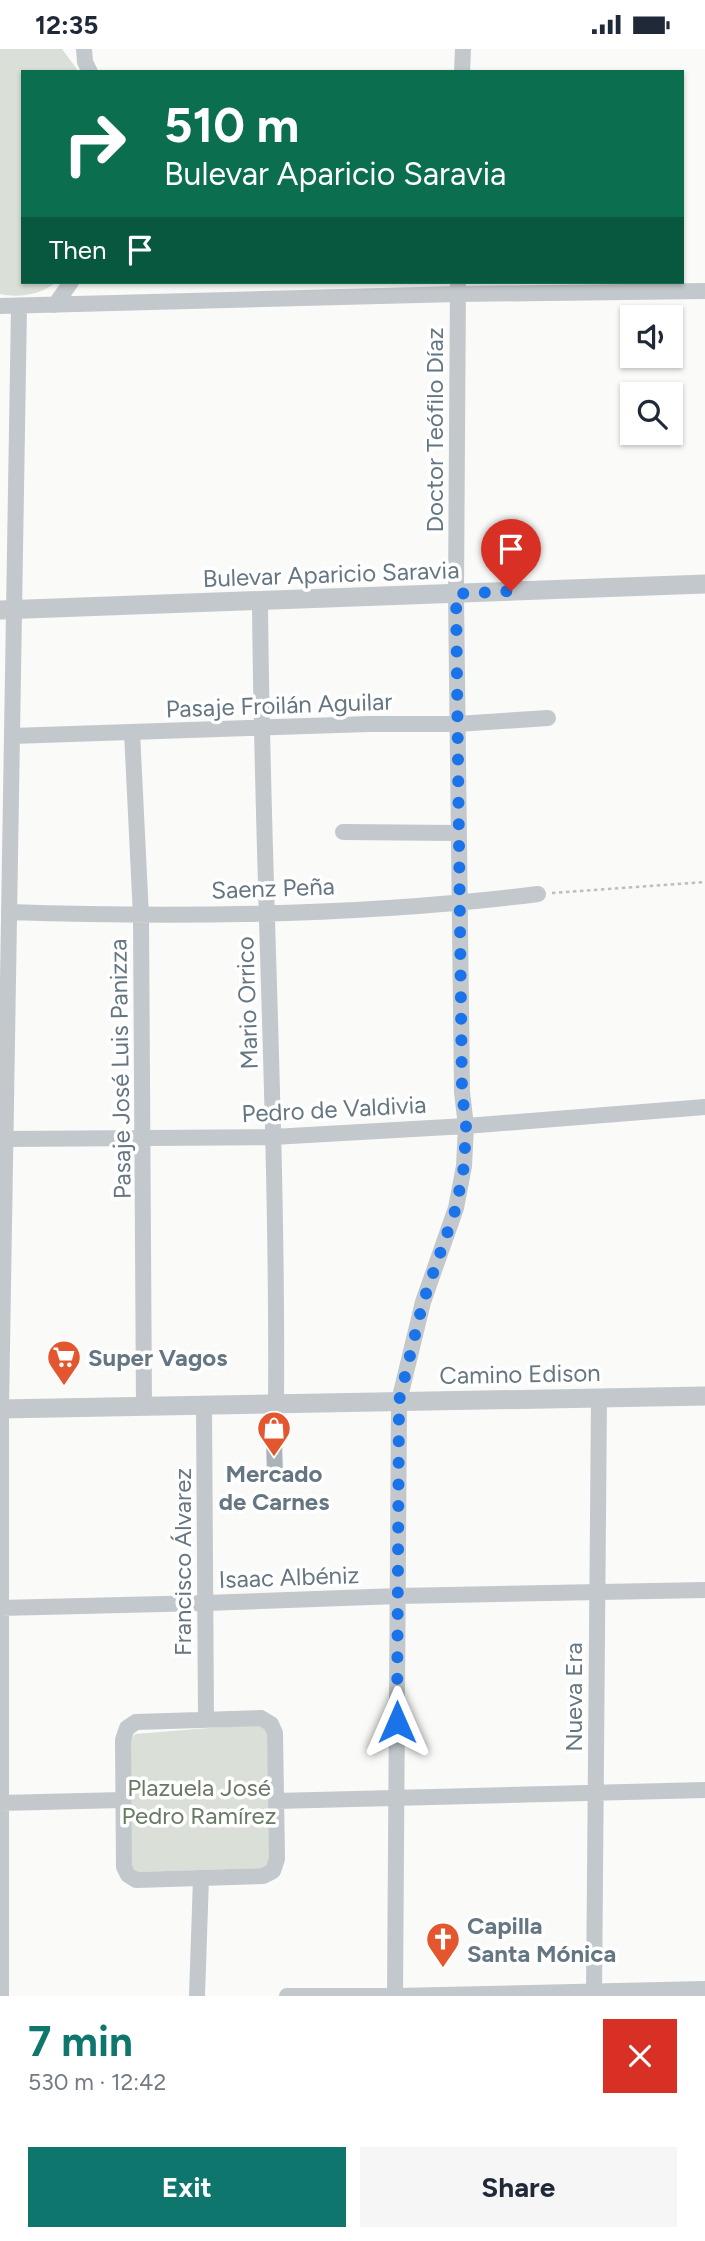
<!DOCTYPE html>
<html lang="en">
<head>
<meta charset="utf-8">
<style>
  body { margin:0; font-family:Figtree,sans-serif; background:#f6f6f7; color:#1f2937; height:100vh; display:flex; flex-direction:column; font-size:26px; white-space:nowrap }
  * { box-sizing:border-box; margin:0 }
  p { font-size:23px; color:#747a83 }
  .icon { flex:none; width:38px; height:38px; fill:none; stroke:currentColor; stroke-width:2; stroke-linecap:round; stroke-linejoin:round }
  .map { position:relative; height:1947px; overflow:hidden }
  .side { display:flex; flex-direction:column; background:#fff; flex:1 }
  .side>* { flex:none }
  .guide { position:absolute; left:21px; top:21px; width:663px; height:214px; border-radius:0px; box-shadow:0 2px 5px #0004; background:#0b6e4f; color:#fff; overflow:hidden }
  .controls { position:absolute; left:620px; top:256px; display:grid; gap:14px }
  .controls a { display:grid; place-items:center; width:63px; height:63px; border-radius:0px; background:#fff; box-shadow:0 2px 5px #0004; font-size:35px }
  .pin { position:absolute; display:grid; place-items:center; width:60px; height:60px; color:#fff; margin:-72px -30px; border-radius:50% 50% 50% 0; rotate:-45deg; box-shadow:0 0 7px #0007 }
  .pin .icon { rotate:45deg }
  .me { position:absolute; width:77px; margin:-38px; rotate:0deg; stroke-linejoin:round; filter:drop-shadow(0 0 5px #0008) }
  .turn { display:flex; align-items:center; gap:24px; height:147px; padding:0 28px; font-size:32px }
  .turn .icon { width:91px; height:91px; stroke-width:2.5 }
  .turn b { display:block; font-size:49px; line-height:60px }
  .then { display:flex; align-items:center; height:66px; padding:0 28px; background:#0003; gap:14px; font-size:26px }
  .round { display:grid; place-items:center; flex:none; width:74px; height:74px; border-radius:0px; background:#f6f6f7 }
  .summary { display:flex; align-items:center; justify-content:space-between; height:119px; padding:0 28px }
  h1 { font-size:42px; font-weight:700; line-height:52px; color:#0f766e }
  .action { display:flex; gap:14px; margin-top:auto; padding:14px 28px }
  .action a { flex:1; height:80px; border-radius:0px; background:#0f766e; color:#fff; font-size:28px; font-weight:700; line-height:80px; text-align:center }
  .action a+a { background:#f6f6f7; color:#1f2937 }
  .status { display:flex; justify-content:space-between; align-items:center; height:49px; padding:0 35px; background:#fff; direction:ltr }
  .status svg { height:19px; fill:currentColor }
  .map>svg:first-child { display:block }
  .green { fill:#dadfd7 }
  .building { fill:#aab3b9 }
  .lines { fill:none; stroke-linecap:round; stroke-linejoin:round }
  .path { stroke:#bbbfc2; stroke-width:2.5; stroke-dasharray:3.5 3.5; stroke-linecap:butt }
  .minor { stroke:#c3c8cc; stroke-width:16 }
  .tertiary { stroke:#c3c8cc; stroke-width:19 }
  .route { stroke:#1a73e8; stroke-width:12; stroke-dasharray:0 21.6 }
  .labels { text-anchor:middle; dominant-baseline:central; stroke-width:7; stroke-linejoin:round; paint-order:stroke }
  .street-label { font-size:24px; fill:#657683; stroke:#fff }
  .poi-label { font-size:24px; font-weight:bold; fill:#657683; stroke:#fff; text-anchor:start }
  .park-label { font-size:24px; fill:#687a64; stroke:#fff }
</style>
</head>
<body>
<div class="status"><b>12:35</b><svg viewBox="0 0 49 12"><path d="M0 12V9h3v3zM5 12V6h3v6zM10 12V3h3v9zM15 12V0h3v12zM26 1h20v11H26zM47 4h2v5h-2z"/></svg></div>
<div class="map">
<svg width="705" height="1947" viewBox="0 0 705 1947">
  <rect width="100%" height="100%" fill="#fafaf8"/>
  <path class="green" d="M0,0H62L79,23H23V233H56C41,246 19,249 0,245Z
    M260,1675L267,1682L271,1808L266,1819L137,1823L130,1816L128,1695L135,1685Z"/>
  <path class="building" d="M266,1390H282L283,1428H267Z"/>
  <g class="lines">
    <path class="path" d="M552,844L705,833"/>
    <path class="minor" d="M84,0L85,13L90,23
      M462,23L463,0
      M55,256L71,233
      M0,257L458,245L705,242
      M260,553C262,820 278,1087 276,1354
      M132,683L141,867L144,1357
      M12,687L369,675H457L548,669
      M343,783L459,784
      M9,863C185,869 363,867 538,845
      M6,1090L273,1088L466,1077L705,1058
      M204,1356L206,1671
      M0,1559L205,1554L398,1547L705,1541
      M261,1669L271,1675L275,1684L277,1810L273,1822L263,1827L136,1831L128,1826L124,1818L123,1691L127,1679L136,1673Z
      M276,1752L705,1741
      M0,1754L123,1751
      M1,1947V1360L19,257
      M197,1947L201,1829
      M287,1947H385
      M395,1947L399,1352L423,1253L456,1159L464,1117L466,1077L462,1043L456,545L458,233
      M396,1947L705,1940
      M594,1947L599,1348"/>
    <path class="tertiary" d="M0,561L705,535
      M0,1360L705,1347"/>
  </g>
  <g class="lines">
    <path class="route" d="M397,1673L399,1352L423,1253L456,1159L464,1117L466,1077L462,1043L456,545L511,542"/>
  </g>
  <defs>
    <g id="supermarket-pin" transform="scale(1.75)"><path d="M0 17L-7.5 6A9.5 9.5 0 1 1 7.5 6Z" fill="#e4572e" stroke="#fff"/><path d="M-6-5.5h2.5l.6 2H6L4.5 2H-2.5L-4.4-4H-6ZM-1.5 3.2a1.3 1.3 0 1 0 .1 0ZM3 3.2a1.3 1.3 0 1 0 .1 0Z" fill="#fff"/></g>
    <g id="shop-pin" transform="scale(1.75)"><path d="M0 17L-7.5 6A9.5 9.5 0 1 1 7.5 6Z" fill="#e4572e" stroke="#fff"/><path d="M-5-2.5h2.3a2.7 3.5 0 0 1 5.4 0H5L5.5 6h-11ZM-1.5-2.5h3a1.5 2.3 0 0 0-3 0Z" fill="#fff"/></g>
    <g id="church-pin" transform="scale(1.75)"><path d="M0 17L-7.5 6A9.5 9.5 0 1 1 7.5 6Z" fill="#e4572e" stroke="#fff"/><path d="M-1.2-6h2.4v3.5h3.3v2.4h-3.3V6h-2.4V-.1h-3.3v-2.4h3.3Z" fill="#fff"/></g>
  </defs>
  <g fill-rule="evenodd">
    <use href="#supermarket-pin" x="64" y="1308"/>
    <use href="#shop-pin" x="274" y="1379"/>
    <use href="#church-pin" x="443" y="1890"/>
  </g>
  <g class="labels">
    <g class="street-label">
      <text transform="translate(434 381) rotate(-90)">Doctor Teófilo Díaz</text>
      <text transform="translate(331 525) rotate(-2)">Bulevar Aparicio Saravia</text>
      <text transform="translate(279 656) rotate(-2)">Pasaje Froilán Aguilar</text>
      <text transform="translate(273 839) rotate(-2)">Saenz Peña</text>
      <text transform="translate(247 954) rotate(-92)">Mario Orrico</text>
      <text transform="translate(120 1020) rotate(-91)">Pasaje José Luis Panizza</text>
      <text transform="translate(334 1060) rotate(-3)">Pedro de Valdivia</text>
      <text transform="translate(520 1325) rotate(-1)">Camino Edison</text>
      <text transform="translate(182 1513) rotate(-90)">Francisco Álvarez</text>
      <text transform="translate(289 1528) rotate(-2)">Isaac Albéniz</text>
      <text transform="translate(573 1648) rotate(-90)">Nueva Era</text>
    </g>
    <g class="poi-label">
      <text x="88" y="1308">Super Vagos</text>
      <text x="274" y="1424" text-anchor="middle">Mercado<tspan x="274" dy="28">de Carnes</tspan></text>
      <text x="467" y="1876">Capilla<tspan x="467" dy="28">Santa Mónica</tspan></text>
    </g>
    <g class="park-label">
      <text x="199" y="1738">Plazuela José<tspan x="199" dy="28">Pedro Ramírez</tspan></text>
    </g>
  </g>
</svg>
<div class="controls">
<a><svg class="icon" aria-label="sound" viewBox="0 0 24 24"><path d="M4 9h4l5-4v14l-5-4H4zM17 9q2 3 0 6"/></svg></a>
<a><svg class="icon" aria-label="search" viewBox="0 0 24 24"><circle cx="10" cy="10" r="6"/><path d="M15 15l6 6"/></svg></a>
</div>
<div class="pin" style="left:511px;top:542px;background:#d93025"><svg class="icon" aria-label="arrive" viewBox="0 0 24 24"><path d="M6 21V4h12l-3 4 3 4H6"/></svg></div>
<svg class="me" style="left:397px;top:1673px" viewBox="-20 -20 40 40"><path d="M0-17L14 15 0 8-14 15z" fill="#1a73e8" stroke="#fff" stroke-width="4"/></svg>
<div class="guide">
<div class="turn"><svg class="icon" aria-label="right" viewBox="0 0 24 24"><path d="M7 20v-9h11M14 6l5 5-5 5"/></svg><div><b>510 m</b>Bulevar Aparicio Saravia</div></div>
<div class="then">Then<svg class="icon" aria-label="arrive" viewBox="0 0 24 24"><path d="M6 21V4h12l-3 4 3 4H6"/></svg></div>
</div>
</div>
<section class="side">
<div class="summary"><div><h1>7 min</h1><p>530 m · 12:42</p></div><a class="round" style="background:#d93025;color:#fff"><svg class="icon" aria-label="close" viewBox="0 0 24 24"><path d="M6 6l12 12M18 6L6 18"/></svg></a></div>
<div class="action"><a>Exit</a><a>Share</a></div>
</section>
</body>
</html>
